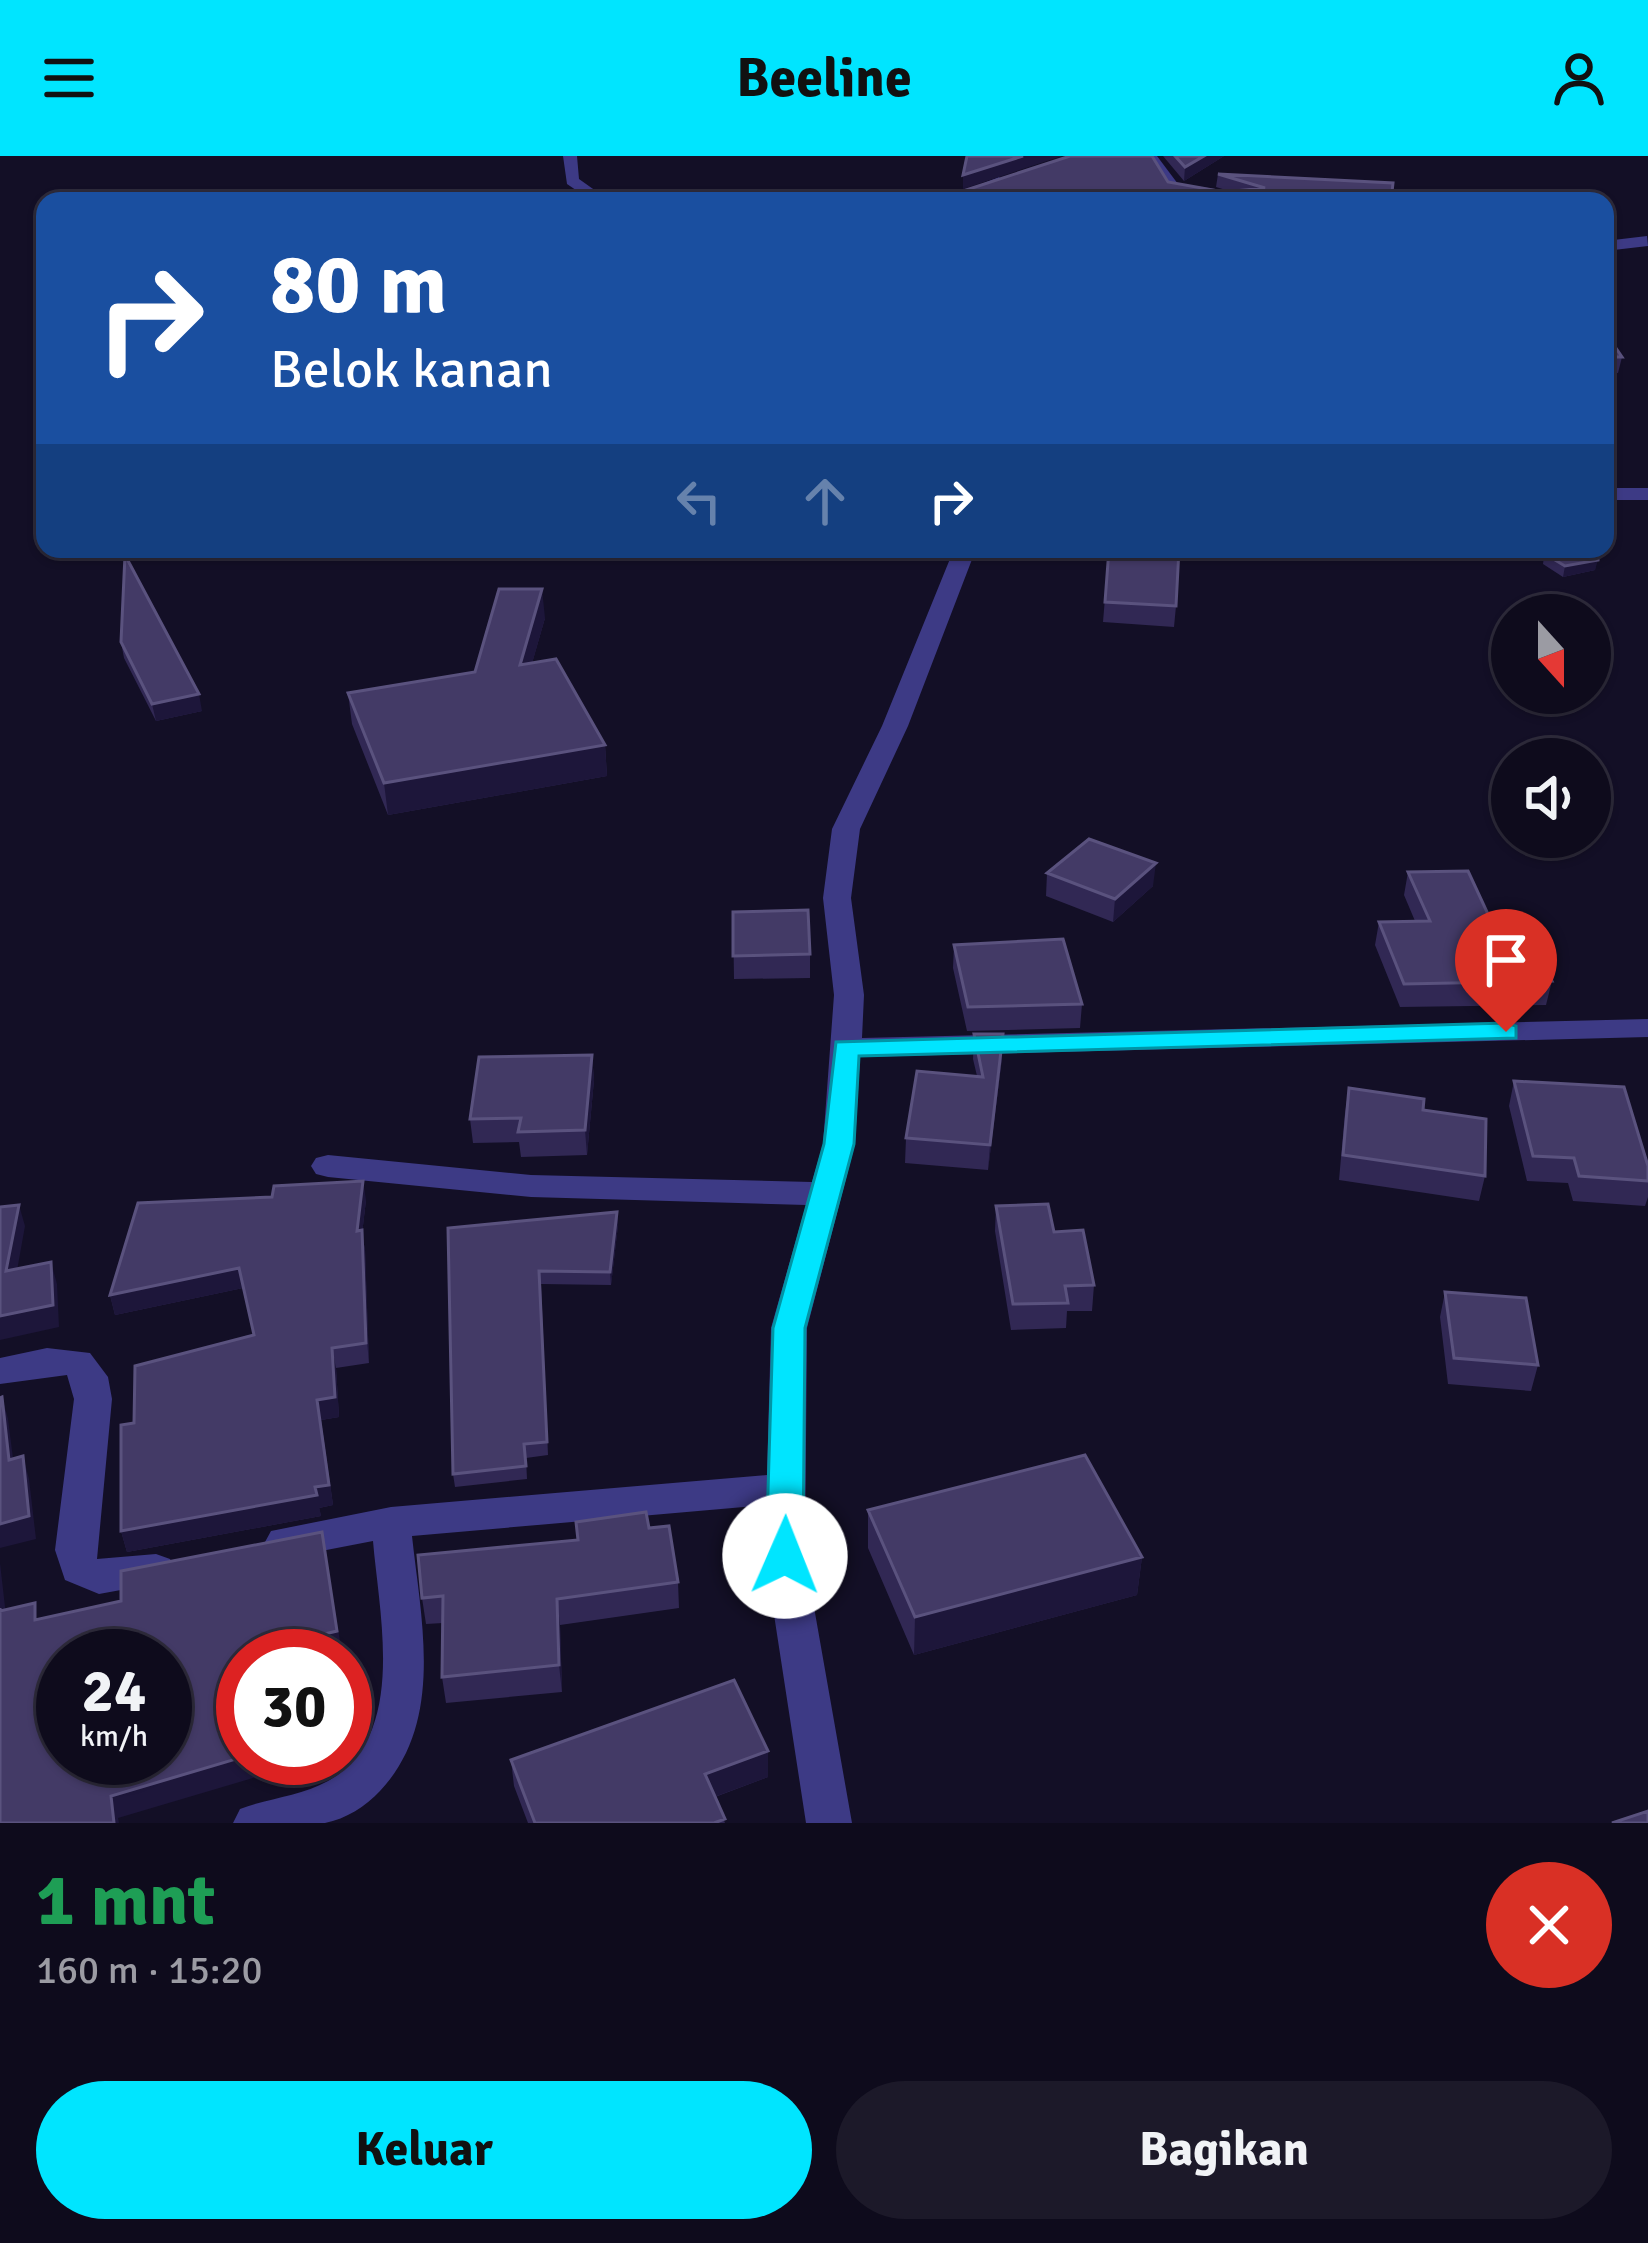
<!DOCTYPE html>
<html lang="id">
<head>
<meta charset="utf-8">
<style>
  body { margin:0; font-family:Signika,sans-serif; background:#1c1929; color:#f1f3f6; height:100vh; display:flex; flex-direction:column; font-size:45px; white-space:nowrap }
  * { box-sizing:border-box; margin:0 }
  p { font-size:39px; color:#9b9ba3 }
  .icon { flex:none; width:66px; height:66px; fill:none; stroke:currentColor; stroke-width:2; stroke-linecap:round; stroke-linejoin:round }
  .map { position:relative; height:1667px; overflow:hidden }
  .sheet { display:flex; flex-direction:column; background:#0e0b1c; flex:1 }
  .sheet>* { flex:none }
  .banner { position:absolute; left:36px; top:36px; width:1578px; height:366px; border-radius:24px; box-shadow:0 3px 9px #0004,0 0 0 3px #2e2b3b; background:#1a4fa0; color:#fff; overflow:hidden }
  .needle { width:78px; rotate:159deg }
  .fabs { position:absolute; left:1491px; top:438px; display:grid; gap:24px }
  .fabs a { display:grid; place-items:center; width:120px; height:120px; border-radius:50%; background:#0e0b1c; box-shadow:0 3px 9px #0004,0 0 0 3px #2e2b3b; font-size:60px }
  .speed { position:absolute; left:36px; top:1473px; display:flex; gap:24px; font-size:60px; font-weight:700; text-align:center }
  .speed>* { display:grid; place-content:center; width:156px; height:156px; border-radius:50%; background:#0e0b1c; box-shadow:0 3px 9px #0004,0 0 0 3px #2e2b3b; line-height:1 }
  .speed small { font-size:30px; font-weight:400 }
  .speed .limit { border:18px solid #d22; background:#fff; color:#111 }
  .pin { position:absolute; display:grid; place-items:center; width:102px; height:102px; color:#fff; margin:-123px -51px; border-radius:50% 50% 50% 0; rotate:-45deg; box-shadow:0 0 12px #0007 }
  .pin .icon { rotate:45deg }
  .me { position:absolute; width:132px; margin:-66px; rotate:1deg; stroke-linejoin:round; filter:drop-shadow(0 0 9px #0008) }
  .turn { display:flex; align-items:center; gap:42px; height:252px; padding:0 36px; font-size:54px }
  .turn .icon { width:156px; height:156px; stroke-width:2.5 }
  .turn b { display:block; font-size:84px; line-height:102px }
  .lanes { display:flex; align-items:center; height:114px; padding:0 36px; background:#0003; justify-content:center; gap:60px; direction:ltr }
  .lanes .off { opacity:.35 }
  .round { display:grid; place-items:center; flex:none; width:126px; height:126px; border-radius:63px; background:#1c1929 }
  .headline { display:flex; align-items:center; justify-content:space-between; height:204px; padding:0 36px }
  h1 { font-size:72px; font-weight:800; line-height:90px; color:#1e9e55 }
  .primary-button { display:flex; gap:24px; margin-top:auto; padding:24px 36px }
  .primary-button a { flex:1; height:138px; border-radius:72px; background:#00e5ff; color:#111; font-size:48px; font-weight:800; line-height:138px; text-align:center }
  .primary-button a+a { background:#1c1929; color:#f1f3f6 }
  header { display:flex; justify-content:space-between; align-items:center; height:156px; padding:0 36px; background:#00e5ff; color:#111; font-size:54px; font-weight:800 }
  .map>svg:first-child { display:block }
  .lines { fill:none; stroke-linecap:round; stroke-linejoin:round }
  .minor { fill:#3d3a85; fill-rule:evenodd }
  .wall { fill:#312854 }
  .shaded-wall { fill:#1d163a }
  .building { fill:#433a66; stroke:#5a527e; stroke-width:3; fill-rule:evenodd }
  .route { fill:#00e5ff; stroke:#0095a6; stroke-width:3 }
</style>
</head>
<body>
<header><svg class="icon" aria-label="menu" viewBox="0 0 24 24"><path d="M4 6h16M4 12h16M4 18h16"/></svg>Beeline<svg class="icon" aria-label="person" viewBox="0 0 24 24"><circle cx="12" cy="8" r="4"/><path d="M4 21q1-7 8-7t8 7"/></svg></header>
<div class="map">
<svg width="1648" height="1667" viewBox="0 0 1648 1667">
  <rect width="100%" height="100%" fill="#130f26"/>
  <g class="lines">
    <path class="minor" d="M563,0H577L579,23L610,45H592L567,28Z
      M1143,0H1157L1178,28L1259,45H1223L1168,35Z
      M999,21L1004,29L962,45H940Z
      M1647,80L1648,90L1605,95V85Z
      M1605,332H1648V344H1605Z
      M954,393H976L908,570L860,673L851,742L864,839L862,882L1648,863V881L860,901L855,988L807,1172L805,1400L852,1667H806L765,1400L766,1349L412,1380C421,1464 445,1566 380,1635C366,1650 346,1663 325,1667C297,1667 263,1667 233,1667L240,1653C269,1642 301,1640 328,1625C408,1580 379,1459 373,1385L285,1402L271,1397L265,1386L271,1375L391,1351L767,1319L771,1172L806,1049L531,1041L328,1021L316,1018L311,1010L316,1002L328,999L531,1019L812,1026L823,988L834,839L823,742L832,673L882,570Z
      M47,1192L90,1197L108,1221L112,1243L97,1403L156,1398L170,1403L176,1414L170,1425L99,1438L65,1424L55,1394L74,1243L67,1219L0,1228V1202Z"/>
  </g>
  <path class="wall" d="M1163,0H1224L1184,25Z
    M1218,18L1391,45H958L1168,26L1229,35L1216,31Z
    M1605,176L1622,201L1618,217L1605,216Z
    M858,393H916L903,403Z
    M1109,393L1176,450L1174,471L1103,466Z
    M1545,393H1598L1595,414L1563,421L1543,408Z
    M545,462L532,507L605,589L607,620L388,659L352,568L348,537L475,516Z
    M121,486L202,555L156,565L124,502Z
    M1408,716L1493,769L1552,825L1546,849L1400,851L1375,789L1379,766L1415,765L1404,739Z
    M1047,717L1153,730L1113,766L1046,740Z
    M733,756L810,798V822L734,823Z
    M954,789L1082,848L1080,872L967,875L953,812Z
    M974,878L1002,902L988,1014L905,1007L906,982L977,920L973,903Z
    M592,899L594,924L587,999L521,1001L519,986L473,987L470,963Z
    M1514,925L1648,1010V1041L1645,1050L1573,1045L1568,1027L1527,1025L1509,950Z
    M1349,932L1423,954L1485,1020L1479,1045L1339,1024L1345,957Z
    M366,1044L362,1078L365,1094L369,1207L336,1212L339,1261L321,1264L333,1349L319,1352L321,1360L127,1396L121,1375L134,1267L254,1179L243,1132L115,1159L110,1139Z
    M996,1050L1054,1076L1094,1129L1092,1155H1067L1066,1172L1011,1174L995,1075Z
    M617,1056L618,1069L611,1129L541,1128L548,1299L526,1302L527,1323L455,1331L453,1318L448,1072Z
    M1445,1136L1538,1209L1531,1235L1448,1228L1440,1161Z
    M868,1354L1142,1401L1137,1439L914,1499L868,1392Z
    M649,1372L678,1426L679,1452L560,1469L562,1536L446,1547L442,1521L443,1467L426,1468L422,1442L578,1384Z
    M511,1604L768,1621L715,1641L725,1667H528L514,1630Z"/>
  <path class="shaded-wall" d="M1023,0H1062L963,33V19Z
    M1204,0H1224L1184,25L1185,11Z
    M903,393H916L903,403Z
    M1598,404L1595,414L1563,421L1565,410Z
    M542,433L545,462L523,539L520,509Z
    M199,538L202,555L156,565L152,548Z
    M605,589L607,620L388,659L384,627Z
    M1156,707L1153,730L1113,766L1115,743Z
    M1003,878L1002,902L988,1014L990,989Z
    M592,899L594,924L587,999L585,974Z
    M363,1025L366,1044L362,1078L365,1094L369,1207L357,1075Z
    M19,1049L25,1070L13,1137L6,1115Z
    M617,1056L618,1069L611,1129L610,1116Z
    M51,1106L57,1128L59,1171L0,1184V1160Z
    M239,1112L243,1132L115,1159L110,1139Z
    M332,1192L336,1212L339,1261L321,1264L333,1349L319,1352L315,1331L317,1244Z
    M2,1241L8,1263L16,1326L9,1304Z
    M23,1300L29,1323L36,1383L0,1392V1368Z
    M317,1339L321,1360L127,1396L121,1375Z
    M322,1376L342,1497L331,1500H258L257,1494Z
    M1142,1401L1137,1439L914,1499L915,1461Z
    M0,1407L8,1477L0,1452Z
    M557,1443L560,1469L562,1536L559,1509Z
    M768,1595V1621L706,1644L705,1618Z
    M243,1602H278L280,1614L118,1662L119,1667H114L111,1640Z"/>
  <path class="building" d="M967,0H1023L963,19Z
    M1070,0H1152L1168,26L1224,36L1265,32L1218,18L1393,27L1391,45H958L960,36Z
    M1175,0H1204L1185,11Z
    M463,35H524L543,43H577L576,45H459Z
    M1605,176L1622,201H1605Z
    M1109,393H1179L1176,450L1105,446Z
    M1546,393H1598V404L1565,410L1545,398Z
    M125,399L199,538L152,548L121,486Z
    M499,433H542L520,509L556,503L605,589L384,627L348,537L475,516Z
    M1089,683L1156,707L1115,743L1047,717Z
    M1468,715L1493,769L1524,768L1552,825L1404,828L1379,766L1430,765L1408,716Z
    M808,754L810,798L733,800V756Z
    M1063,783L1082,848L968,851L954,789Z
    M974,878H1003L990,989L906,982L917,915L983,921Z
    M592,899L585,974L518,976L521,962L470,963L479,901Z
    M1514,925L1624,931L1648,1010V1025L1579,1020L1574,1002L1533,1000Z
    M1349,932L1424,943L1423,954L1486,963L1485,1020L1343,999Z
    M363,1025L357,1075L362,1074L366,1187L332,1192L335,1241L317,1244L329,1329L315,1331L317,1339L121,1375V1269L134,1267L135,1210L254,1179L239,1112L110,1139L138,1047L272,1041L274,1030Z
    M1048,1048L1054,1076L1083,1074L1094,1129L1065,1130L1068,1147L1013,1148L996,1050Z
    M19,1049L6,1115L51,1106L53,1149L0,1160V1051Z
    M617,1056L610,1116L539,1115L547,1286L524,1288L526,1310L453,1318L448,1072Z
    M1445,1136L1526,1142L1538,1209L1454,1202Z
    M2,1241L9,1304L23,1300L29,1360L0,1368V1242Z
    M1085,1299L1142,1401L915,1461L868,1354Z
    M646,1356L649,1372L669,1370L678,1426L557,1443L559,1509L442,1521L443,1440L422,1442L418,1399L578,1384L576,1366Z
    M322,1376L337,1475L257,1494L258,1500H243V1601L111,1640L114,1667H0V1452V1455L35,1447V1464L121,1445V1415ZM63,1500H165V1602H63Z
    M734,1524L768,1595L705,1618L725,1663L714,1667H535L511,1604Z
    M1648,1655V1667H1612Z"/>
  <path class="route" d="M1506,867L1516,870V882L859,900L854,988L805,1172L803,1400L798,1410L785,1414L772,1410L766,1400L773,1172L824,988L836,886Z"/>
</svg>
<div class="fabs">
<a><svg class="needle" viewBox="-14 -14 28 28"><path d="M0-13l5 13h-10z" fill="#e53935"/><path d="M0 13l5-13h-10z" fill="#9b9ba3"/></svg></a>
<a><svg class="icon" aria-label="sound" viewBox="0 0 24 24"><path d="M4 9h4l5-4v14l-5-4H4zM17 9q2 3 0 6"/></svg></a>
</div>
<div class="speed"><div>24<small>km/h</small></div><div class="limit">30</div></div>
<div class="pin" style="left:1506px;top:876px;background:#d93025"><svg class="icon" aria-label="arrive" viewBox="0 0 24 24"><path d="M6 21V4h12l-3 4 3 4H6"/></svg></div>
<svg class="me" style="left:785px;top:1400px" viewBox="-20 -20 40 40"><circle r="19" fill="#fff"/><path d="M0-13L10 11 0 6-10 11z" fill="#00e5ff"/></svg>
<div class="banner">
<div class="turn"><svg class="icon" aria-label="right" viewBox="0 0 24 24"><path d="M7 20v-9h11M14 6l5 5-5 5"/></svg><div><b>80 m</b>Belok kanan</div></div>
<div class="lanes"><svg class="icon off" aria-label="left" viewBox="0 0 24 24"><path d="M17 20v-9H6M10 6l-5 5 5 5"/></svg><svg class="icon off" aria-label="ahead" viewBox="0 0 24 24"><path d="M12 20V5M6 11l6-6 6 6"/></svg><svg class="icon" aria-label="right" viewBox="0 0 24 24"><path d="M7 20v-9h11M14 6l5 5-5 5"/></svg></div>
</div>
</div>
<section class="sheet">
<div class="headline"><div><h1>1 mnt</h1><p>160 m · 15:20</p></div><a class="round" style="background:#d93025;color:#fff"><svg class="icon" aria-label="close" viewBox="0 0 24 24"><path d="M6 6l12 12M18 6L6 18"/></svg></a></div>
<div class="primary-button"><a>Keluar</a><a>Bagikan</a></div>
</section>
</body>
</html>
